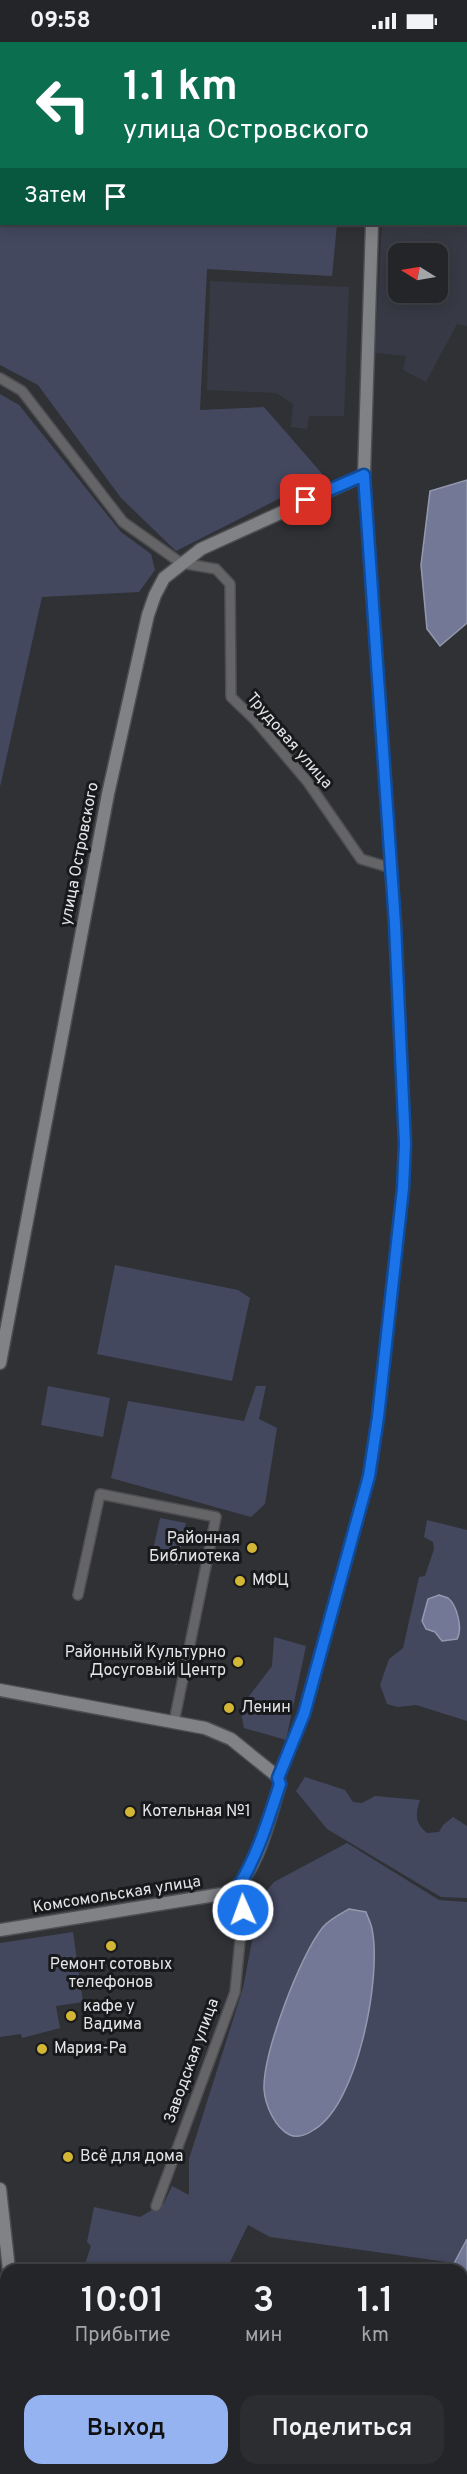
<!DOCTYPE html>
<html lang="ru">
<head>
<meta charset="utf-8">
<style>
  body { margin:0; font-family:Overpass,sans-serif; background:#2c2d30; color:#f1f3f6; height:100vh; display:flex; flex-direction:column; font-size:22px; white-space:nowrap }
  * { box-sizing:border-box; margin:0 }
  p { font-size:20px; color:#a3a5a8 }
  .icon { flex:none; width:33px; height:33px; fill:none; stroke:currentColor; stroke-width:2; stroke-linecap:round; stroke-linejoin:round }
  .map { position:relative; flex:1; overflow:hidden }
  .details { position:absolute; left:0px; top:2222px; width:468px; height:212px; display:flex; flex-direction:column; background:#242528; border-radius:18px 18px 0 0; box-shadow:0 3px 15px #0003,0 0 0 2px #414245 }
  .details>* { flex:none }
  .banner { position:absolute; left:0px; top:0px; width:468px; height:183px; box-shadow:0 3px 15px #0003,0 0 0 2px #414245; background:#0b6e4f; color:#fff; overflow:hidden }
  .needle { width:39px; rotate:281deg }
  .fabs { position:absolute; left:388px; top:201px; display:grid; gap:12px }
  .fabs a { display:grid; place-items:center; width:60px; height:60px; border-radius:12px; background:#242528; box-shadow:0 3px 15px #0003,0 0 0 2px #414245; font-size:30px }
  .pin { position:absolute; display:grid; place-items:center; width:51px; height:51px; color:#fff; margin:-26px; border-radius:12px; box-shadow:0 3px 9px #0006 }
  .me { position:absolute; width:66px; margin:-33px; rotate:358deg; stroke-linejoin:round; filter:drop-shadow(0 0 4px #0008) }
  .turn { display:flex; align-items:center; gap:21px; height:126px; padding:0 24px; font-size:27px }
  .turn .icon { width:78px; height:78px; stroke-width:2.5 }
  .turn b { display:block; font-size:42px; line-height:51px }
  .then { display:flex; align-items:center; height:57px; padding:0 24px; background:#0003; gap:12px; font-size:22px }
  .eta { display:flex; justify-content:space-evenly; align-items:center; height:102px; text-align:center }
  .eta b { font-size:36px; font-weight:600; line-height:42px }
  .action { display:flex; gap:12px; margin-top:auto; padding:12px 24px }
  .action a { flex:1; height:69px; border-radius:18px; background:#95b2f1; color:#111; font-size:24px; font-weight:600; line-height:69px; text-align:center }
  .action a+a { background:#2c2d30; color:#f1f3f6 }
  .status { display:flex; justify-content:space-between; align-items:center; height:42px; padding:0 30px; background:#242528; direction:ltr }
  .status svg { height:16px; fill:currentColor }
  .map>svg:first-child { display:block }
  .built { fill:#373944; fill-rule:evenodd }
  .green { fill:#43485f }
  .water { fill:#727896; stroke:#9499af; stroke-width:1.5 }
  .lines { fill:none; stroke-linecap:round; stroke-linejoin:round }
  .street-casing { stroke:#4d4e52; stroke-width:12 }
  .secondary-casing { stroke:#4d4e52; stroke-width:15 }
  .street { stroke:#656567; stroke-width:9 }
  .secondary { stroke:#818286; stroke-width:12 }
  .route-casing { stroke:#114b97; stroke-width:15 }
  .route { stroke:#1a73e8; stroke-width:10 }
  .poi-dot { fill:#d3b635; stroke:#18191b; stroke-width:2 }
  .labels { text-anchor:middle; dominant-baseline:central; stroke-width:6; stroke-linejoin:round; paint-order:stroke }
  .street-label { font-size:16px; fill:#e4e5e8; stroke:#18191b }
  .poi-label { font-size:16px; fill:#e4e5e8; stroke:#18191b; text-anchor:start }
</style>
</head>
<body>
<div class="status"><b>09:58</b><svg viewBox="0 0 49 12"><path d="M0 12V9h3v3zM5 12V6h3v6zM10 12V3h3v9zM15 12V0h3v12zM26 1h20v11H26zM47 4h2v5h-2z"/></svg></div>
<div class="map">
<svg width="467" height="2432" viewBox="0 0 467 2432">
  <rect width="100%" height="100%" fill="#303135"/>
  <path class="built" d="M467,174V284L457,282L426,340L403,328L406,314L375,311L382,182H466ZM399,212H438V250H399Z
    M210,239L349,245L344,374H309L307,387L291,385L293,362L276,351L207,348Z"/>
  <path class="green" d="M0,0H356L2,2V182H337L332,234L207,227L200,368L264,365L324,434L176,509L121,456L38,343L0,323Z
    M0,352L19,363L121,490L151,512L155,528L139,550L42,555L0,745Z
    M115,1223L238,1248L250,1256L232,1339L97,1312Z
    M48,1344L110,1356L103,1395L41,1383Z
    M256,1344H266L259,1377L277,1386L265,1462L251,1475L111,1436L128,1359L244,1379Z
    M160,1476L186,1481L177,1523L151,1517Z
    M427,1478L467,1488V1679L416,1663L398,1665L387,1662L380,1643L389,1617L403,1606L419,1535L425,1534L434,1507L433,1500L424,1495Z
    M274,1595L306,1604L286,1698L244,1686L240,1666L272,1624Z
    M305,1735L345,1748L353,1760L362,1761L375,1754L420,1758C415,1773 415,1781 427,1791L439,1790L443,1783L453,1775L467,1784V1856L441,1855L327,1787L296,1749Z
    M347,1801L439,1858L467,1860V2196L454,2221L270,2195L248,2183L230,2220H222L220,2227L83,2228L91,2204L87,2200L94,2165L140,2175L164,2161L172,2144L189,2153V2117L243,1946L260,1857L274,1840Z
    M73,1890L83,1960L56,1964L60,1986L22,1996L21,1992L0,1995V1901Z
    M467,2254V2323L462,2331V2266Z"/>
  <path class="water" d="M467,438V581L440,604L427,587L421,523L430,449Z
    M439,1553C442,1554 445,1555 448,1556C457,1563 463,1587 457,1597L442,1599L435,1590L426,1587L422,1579L428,1557Z
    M349,1867L366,1870C368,1876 371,1881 372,1887C382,1934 358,2061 315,2087C308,2092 299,2097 290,2093C275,2086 265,2063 264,2047C263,2011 300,1913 323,1885C329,1878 340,1872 349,1867Z
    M467,2197V2254L462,2266V2228L451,2227Z
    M467,2323V2397L462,2404V2331Z
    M60,2427H110L106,2432H61Z
    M370,2427H447L444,2432H366Z"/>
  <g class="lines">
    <g class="street-casing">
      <path id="street" d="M0,336L22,349L123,480L181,521L216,527L230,542L231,655L255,678L307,739L361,817L391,826
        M78,1553L100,1452L216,1475L174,1680
        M278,1735L304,1672L369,1434L378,1375L403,1146L405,1102L395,882L364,433
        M156,2164L235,1950L243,1868L239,1845"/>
    </g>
    <g class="secondary-casing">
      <path id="secondary" d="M390,2V0
        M0,1321L108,752L148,573L155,553L164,536L201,507L364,433L372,182
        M0,1648L205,1686L231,1697L278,1735L280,1742C270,1773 257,1835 228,1851L0,1888
        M0,2147L9,2228
        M26,2427L27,2432"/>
    </g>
    <use href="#street" class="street"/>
    <use href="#secondary" class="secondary"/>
  </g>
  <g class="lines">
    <g class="route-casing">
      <path id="route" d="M243,1868L238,1845C258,1813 268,1778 280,1742L278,1736L304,1672L369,1434L378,1375L403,1146L405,1102L395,882L364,433L306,458"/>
    </g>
    <use href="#route" class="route"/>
  </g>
  <g class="poi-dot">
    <circle cx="252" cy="1506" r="6"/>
    <circle cx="240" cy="1539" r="6"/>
    <circle cx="238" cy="1620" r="6"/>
    <circle cx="229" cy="1666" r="6"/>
    <circle cx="130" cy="1770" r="6"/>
    <circle cx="111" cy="1904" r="6"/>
    <circle cx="71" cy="1974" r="6"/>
    <circle cx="42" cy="2007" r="6"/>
    <circle cx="68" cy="2115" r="6"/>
  </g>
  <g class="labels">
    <g class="street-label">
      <text transform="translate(289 699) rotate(49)">Трудовая улица</text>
      <text transform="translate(80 812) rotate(-79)">улица Островского</text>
      <text transform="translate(117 1853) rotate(-9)">Комсомольская улица</text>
      <text transform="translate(192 2019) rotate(-70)">Заводская улица</text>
    </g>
    <g class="poi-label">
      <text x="240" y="1497" text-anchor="end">Районная<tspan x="240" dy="18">Библиотека</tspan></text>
      <text x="252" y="1539">МФЦ</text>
      <text x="226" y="1611" text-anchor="end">Районный Культурно<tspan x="226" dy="18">Досуговый Центр</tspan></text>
      <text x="241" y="1666">Ленин</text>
      <text x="142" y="1770">Котельная №1</text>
      <text x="111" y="1923" text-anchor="middle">Ремонт сотовых<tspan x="111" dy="18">телефонов</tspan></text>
      <text x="83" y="1965">кафе у<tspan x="83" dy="18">Вадима</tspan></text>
      <text x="54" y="2007">Мария-Ра</text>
      <text x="80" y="2115">Всё для дома</text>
    </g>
  </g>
</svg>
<div class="fabs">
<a><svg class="needle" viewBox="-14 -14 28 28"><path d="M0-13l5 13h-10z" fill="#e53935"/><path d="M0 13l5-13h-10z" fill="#a3a5a8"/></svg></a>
</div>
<div class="pin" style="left:306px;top:458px;background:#d93025"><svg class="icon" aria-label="arrive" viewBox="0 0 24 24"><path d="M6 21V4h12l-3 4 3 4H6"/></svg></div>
<svg class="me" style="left:243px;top:1868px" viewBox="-20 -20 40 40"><circle r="17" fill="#1a73e8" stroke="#fff" stroke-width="3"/><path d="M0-11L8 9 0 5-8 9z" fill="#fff"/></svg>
<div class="banner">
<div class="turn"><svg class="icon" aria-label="left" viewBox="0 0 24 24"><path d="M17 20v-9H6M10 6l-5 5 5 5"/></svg><div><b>1.1 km</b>улица Островского</div></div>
<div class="then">Затем<svg class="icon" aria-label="arrive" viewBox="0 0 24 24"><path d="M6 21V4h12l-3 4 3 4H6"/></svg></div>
</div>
<section class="details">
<div class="eta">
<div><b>10:01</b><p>Прибытие</p></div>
<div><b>3</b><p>мин</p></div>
<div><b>1.1</b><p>km</p></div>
</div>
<div class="action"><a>Выход</a><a>Поделиться</a></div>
</section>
</div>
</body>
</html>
